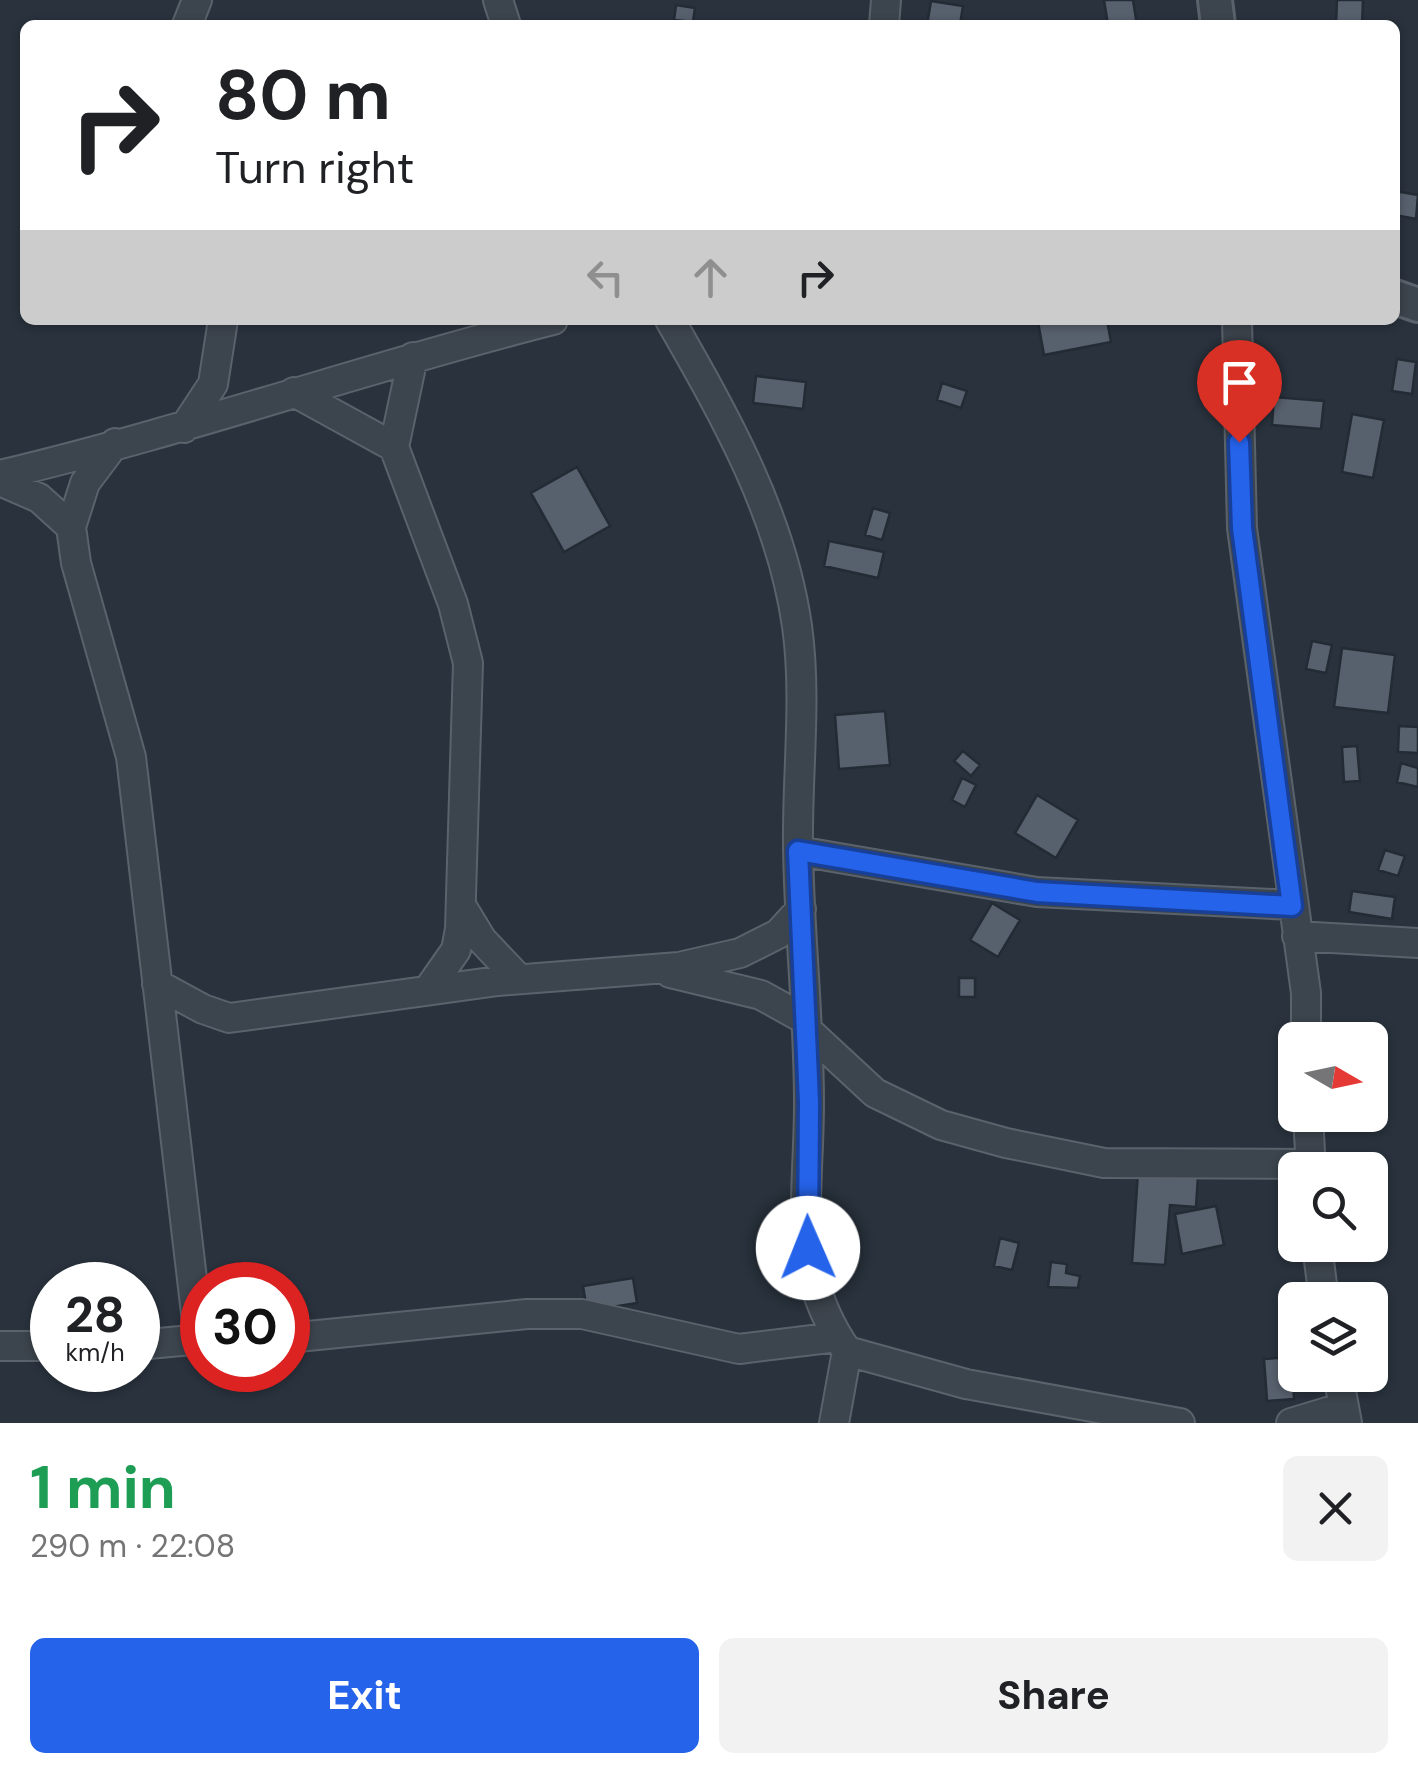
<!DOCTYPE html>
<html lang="en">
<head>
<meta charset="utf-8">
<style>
  body { margin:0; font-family:"DM Sans",sans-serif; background:#f2f2f2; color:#202124; height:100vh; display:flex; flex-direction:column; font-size:38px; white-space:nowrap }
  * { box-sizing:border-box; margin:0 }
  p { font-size:32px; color:#757577 }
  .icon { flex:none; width:55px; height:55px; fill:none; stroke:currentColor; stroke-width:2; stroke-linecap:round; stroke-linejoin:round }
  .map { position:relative; height:1423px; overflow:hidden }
  .side { display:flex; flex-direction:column; background:#fff; flex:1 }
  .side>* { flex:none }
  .hud { position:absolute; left:20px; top:20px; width:1380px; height:305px; border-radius:15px; box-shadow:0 2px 8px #0004; background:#fff; color:#202124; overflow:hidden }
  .needle { width:65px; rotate:99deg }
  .buttons { position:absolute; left:1278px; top:1022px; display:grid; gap:20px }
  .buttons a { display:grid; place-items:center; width:110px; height:110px; border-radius:15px; background:#fff; box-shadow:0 2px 8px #0004; font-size:50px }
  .speed { position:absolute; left:30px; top:1262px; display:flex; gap:20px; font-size:50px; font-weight:700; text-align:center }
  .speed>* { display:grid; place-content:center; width:130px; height:130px; border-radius:50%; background:#fff; box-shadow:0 2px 8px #0004; line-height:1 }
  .speed small { font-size:25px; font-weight:400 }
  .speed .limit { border:15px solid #d22; background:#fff; color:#111 }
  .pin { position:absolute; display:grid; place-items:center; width:85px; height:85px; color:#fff; margin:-102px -42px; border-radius:50% 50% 50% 0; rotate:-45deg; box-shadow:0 0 10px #0007 }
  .pin .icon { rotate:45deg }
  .me { position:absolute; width:110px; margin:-55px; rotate:359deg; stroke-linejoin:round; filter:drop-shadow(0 0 8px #0008) }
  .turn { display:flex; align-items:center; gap:35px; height:210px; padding:0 30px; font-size:45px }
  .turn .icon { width:130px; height:130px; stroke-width:2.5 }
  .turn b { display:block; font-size:70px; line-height:85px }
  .lanes { display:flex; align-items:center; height:95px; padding:0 30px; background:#0003; justify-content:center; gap:50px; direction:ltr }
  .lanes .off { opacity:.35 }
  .round { display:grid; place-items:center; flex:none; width:105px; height:105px; border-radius:15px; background:#f2f2f2 }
  .overview { display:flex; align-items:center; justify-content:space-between; height:170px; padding:0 30px }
  h1 { font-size:60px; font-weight:700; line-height:75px; color:#1e9e55 }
  .action { display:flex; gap:20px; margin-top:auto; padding:20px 30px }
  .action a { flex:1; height:115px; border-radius:15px; background:#2563eb; color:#fff; font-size:40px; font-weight:700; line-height:115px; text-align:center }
  .action a+a { background:#f2f2f2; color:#202124 }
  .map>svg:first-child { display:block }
  .building { fill:#57606d; stroke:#232b35; stroke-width:2.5 }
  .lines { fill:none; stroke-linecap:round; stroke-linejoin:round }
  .minor-casing { stroke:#5a626b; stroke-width:32 }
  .tertiary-casing { stroke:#5a626b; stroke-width:38 }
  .minor { stroke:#3c444d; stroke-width:28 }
  .tertiary { stroke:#3c444d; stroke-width:32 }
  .route-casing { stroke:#184099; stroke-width:25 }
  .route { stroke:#2563eb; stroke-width:18 }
</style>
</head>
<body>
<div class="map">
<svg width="1418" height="1423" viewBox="0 0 1418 1423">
  <rect width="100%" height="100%" fill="#29323d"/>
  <path class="building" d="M1104,0H1133L1137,25H1108Z
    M1337,0H1363L1362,25H1336Z
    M931,1L963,6L960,25H927Z
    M676,5L695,8L693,22L674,20Z
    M1395,191L1418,195L1416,219L1395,215Z
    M1107,320L1111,342L1044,355L1038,322Z
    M1397,359L1416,362L1412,394L1392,391Z
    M756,376L806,382L803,409L753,403Z
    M942,383L967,391L961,408L937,400Z
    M1274,397L1324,401L1321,429L1272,425Z
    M1352,414L1384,420L1373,478L1342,472Z
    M577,467L610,526L564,552L531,493Z
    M873,508L890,513L882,540L865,535Z
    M829,541L884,552L878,578L824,566Z
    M1312,641L1332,645L1326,673L1306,669Z
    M1342,648L1395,655L1388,713L1334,707Z
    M885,711L890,765L839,769L835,715Z
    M1399,726L1418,727V753L1398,752Z
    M1357,746L1360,781L1344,782L1342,747Z
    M963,751L980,765L971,776L954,761Z
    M1401,763L1418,768V787L1397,782Z
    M962,778L976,785L965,807L952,800Z
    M1037,795L1078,820L1056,858L1015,833Z
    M1385,850L1405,856L1398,876L1378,870Z
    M1352,891L1395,897L1392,919L1349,912Z
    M992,903L1020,920L998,957L970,940Z
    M959,978H975V997H959Z
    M1138,1172L1198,1176L1196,1207L1170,1205L1165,1265L1132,1263Z
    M1216,1206L1224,1245L1182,1254L1175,1214Z
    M1000,1238L1019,1243L1012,1270L994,1266Z
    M1051,1262L1067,1264L1066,1273L1080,1276L1078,1288L1048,1287Z
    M633,1278L637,1303L587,1311L583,1286Z
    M1292,1357L1294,1399L1267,1401L1264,1359Z"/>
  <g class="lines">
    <g class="minor-casing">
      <path id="minor" d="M498,0L506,25
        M187,25L197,0
        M884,25L886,0
        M670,320C725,416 781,514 797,626C807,697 797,774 798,846C799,932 809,1017 809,1103C809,1198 790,1269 847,1351L834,1423
        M1237,320L1242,528L1306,993V1040
        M413,357L394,447L453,604L468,663L460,929L456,950L428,990
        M294,392L394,447
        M184,428L213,384L223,320
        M115,443L85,483L71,527L76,563L131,757L199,1339
        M0,475C186,431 367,367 553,320
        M0,481L39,498L71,527
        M798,851L1037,892L1292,905
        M462,907L482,940L519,979
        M1297,936L1418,943
        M670,973L761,995L806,1020
        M157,984L203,1009L229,1018L498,981L679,967L740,953L778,934L801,909
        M807,1030L875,1093L941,1125L1006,1143L1104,1163L1310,1164
        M1308,1115L1311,1170
        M1317,1245L1324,1300
        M288,1338L527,1314H582L739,1349L837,1337
        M138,1345L202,1339
        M0,1346H52
        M847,1351L966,1384L1180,1423
        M1338,1375L1347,1423
        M1291,1423L1344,1407"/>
    </g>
    <g class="tertiary-casing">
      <path id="tertiary" d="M1215,0L1218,25
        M1395,297L1418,305"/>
    </g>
    <use href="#minor" class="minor"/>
    <use href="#tertiary" class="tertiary"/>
  </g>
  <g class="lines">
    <g class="route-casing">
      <path id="route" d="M808,1248L809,1102L798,851L1037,892L1292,906L1242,528L1239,442"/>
    </g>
    <use href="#route" class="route"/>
  </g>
</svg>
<div class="buttons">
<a><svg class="needle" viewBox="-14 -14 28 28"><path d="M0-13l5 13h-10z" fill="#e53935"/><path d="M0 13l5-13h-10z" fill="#757577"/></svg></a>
<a><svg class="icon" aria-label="search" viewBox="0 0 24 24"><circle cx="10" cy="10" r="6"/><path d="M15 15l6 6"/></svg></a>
<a><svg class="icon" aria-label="layers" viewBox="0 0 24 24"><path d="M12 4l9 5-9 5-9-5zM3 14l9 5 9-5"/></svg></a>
</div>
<div class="speed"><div>28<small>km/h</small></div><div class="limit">30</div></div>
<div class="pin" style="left:1239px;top:442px;background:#d93025"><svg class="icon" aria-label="arrive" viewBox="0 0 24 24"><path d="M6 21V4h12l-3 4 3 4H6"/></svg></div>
<svg class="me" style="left:808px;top:1248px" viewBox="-20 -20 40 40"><circle r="19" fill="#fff"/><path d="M0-13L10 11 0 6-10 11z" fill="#2563eb"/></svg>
<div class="hud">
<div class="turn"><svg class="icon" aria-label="right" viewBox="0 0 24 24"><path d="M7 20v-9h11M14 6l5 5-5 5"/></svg><div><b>80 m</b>Turn right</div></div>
<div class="lanes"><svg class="icon off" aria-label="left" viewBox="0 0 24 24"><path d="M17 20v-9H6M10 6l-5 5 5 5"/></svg><svg class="icon off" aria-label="ahead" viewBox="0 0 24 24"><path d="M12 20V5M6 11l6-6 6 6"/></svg><svg class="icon" aria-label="right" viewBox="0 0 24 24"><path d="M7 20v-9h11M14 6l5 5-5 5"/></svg></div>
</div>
</div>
<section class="side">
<div class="overview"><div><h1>1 min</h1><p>290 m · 22:08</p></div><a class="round"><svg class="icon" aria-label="close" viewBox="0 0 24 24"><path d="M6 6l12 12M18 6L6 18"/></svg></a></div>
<div class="action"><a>Exit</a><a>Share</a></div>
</section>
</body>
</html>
